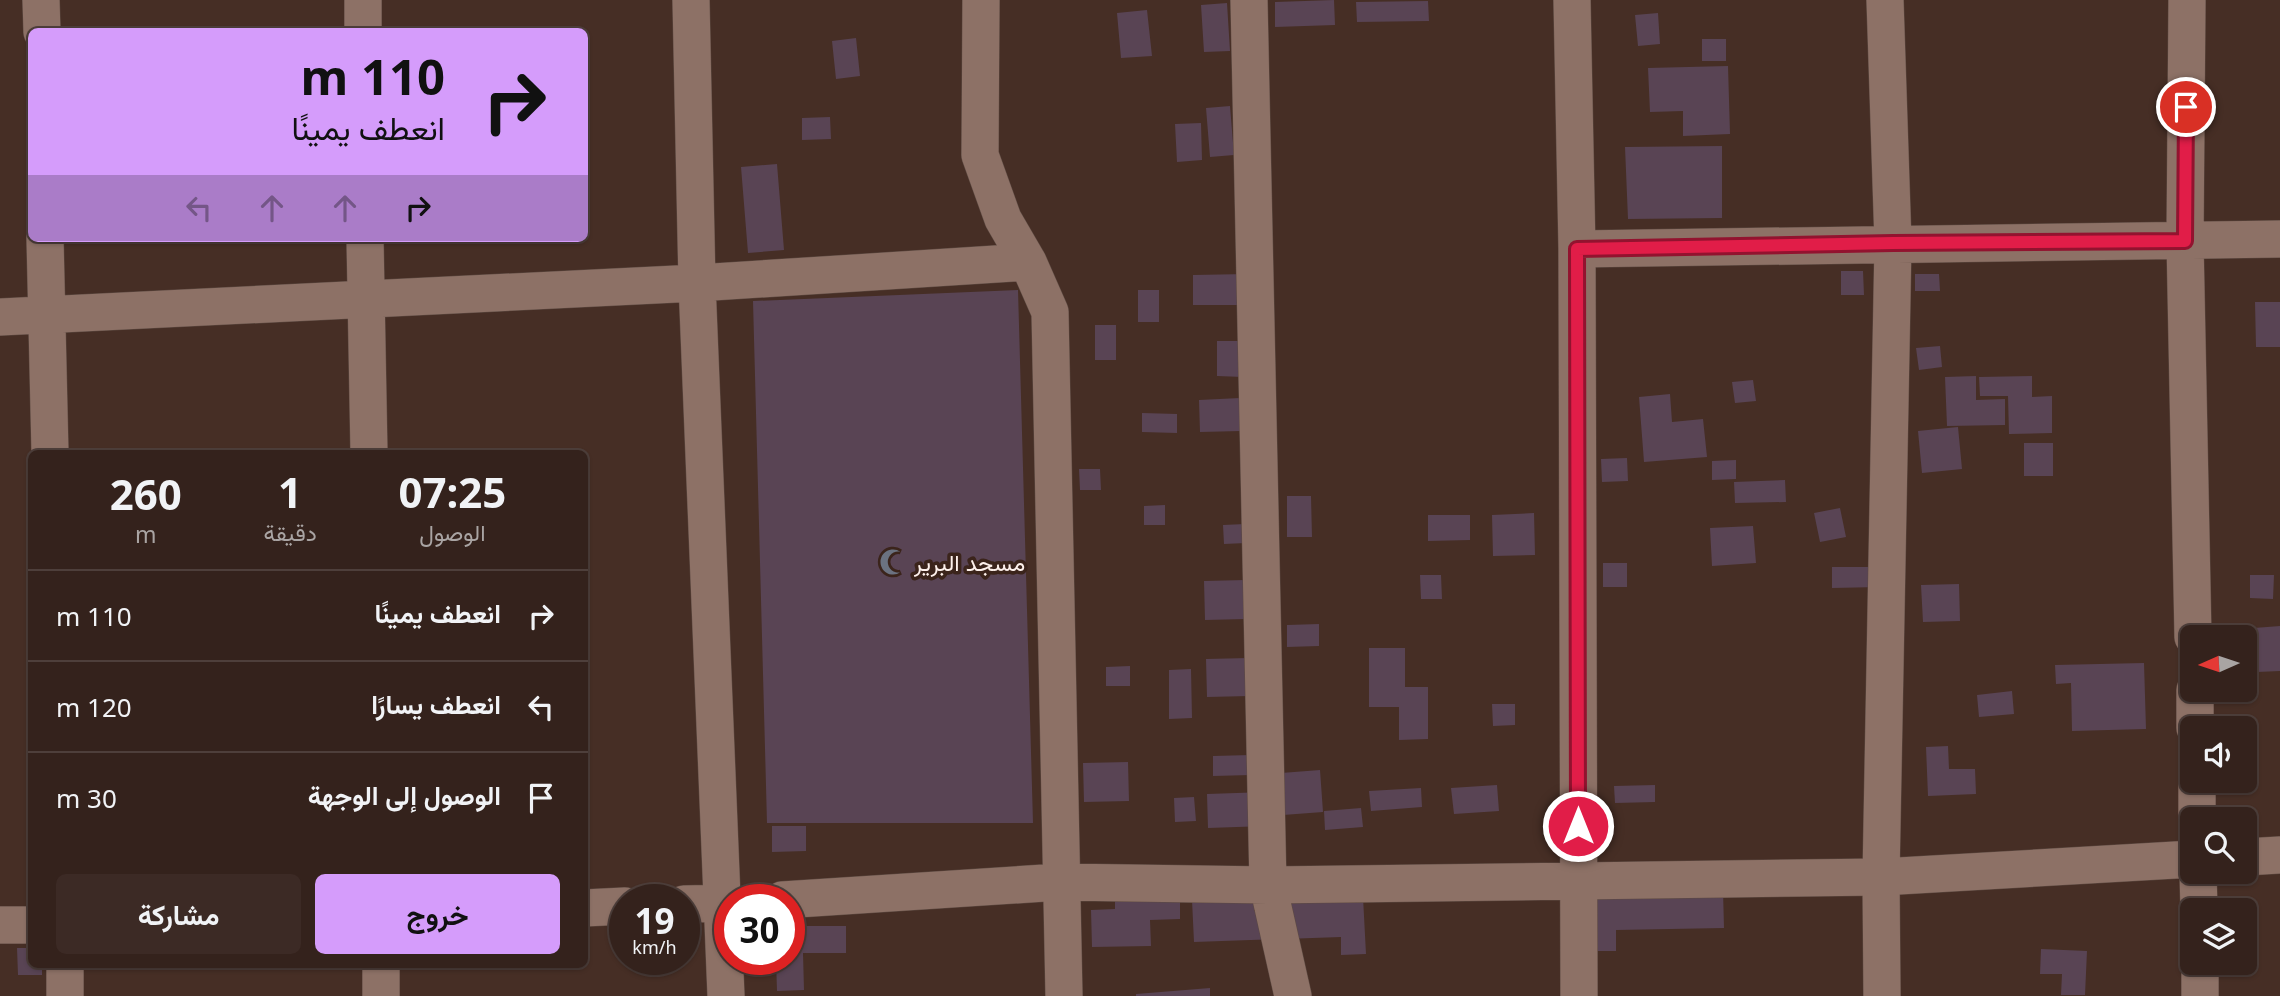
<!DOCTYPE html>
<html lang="ar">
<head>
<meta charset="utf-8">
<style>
  body { margin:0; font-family:"Noto Sans",Vazirmatn,sans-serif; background:#3c2a25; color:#f1f3f6; direction:rtl; height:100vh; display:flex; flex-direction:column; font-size:26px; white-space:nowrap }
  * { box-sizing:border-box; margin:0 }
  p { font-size:23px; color:#a9a4a3 }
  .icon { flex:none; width:38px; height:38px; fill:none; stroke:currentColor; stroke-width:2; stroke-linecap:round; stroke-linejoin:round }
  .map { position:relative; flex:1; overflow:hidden; direction:ltr }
  .sheet { position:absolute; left:28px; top:450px; width:560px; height:518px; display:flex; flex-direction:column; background:#34221c; border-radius:10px; box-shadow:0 2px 5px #0004,0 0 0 2px #4e3f3b; direction:rtl }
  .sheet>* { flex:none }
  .guide { position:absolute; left:28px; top:28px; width:560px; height:214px; border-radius:10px; box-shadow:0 2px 5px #0004,0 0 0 2px #4e3f3b; direction:rtl; background:#d59cfb; color:#111; overflow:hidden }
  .needle { width:46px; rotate:267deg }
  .fabs { position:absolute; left:2180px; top:625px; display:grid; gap:14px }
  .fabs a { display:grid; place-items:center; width:77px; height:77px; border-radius:10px; background:#34221c; box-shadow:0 2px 5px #0004,0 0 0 2px #4e3f3b; font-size:35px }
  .speed { position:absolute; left:609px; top:884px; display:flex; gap:14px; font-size:35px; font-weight:700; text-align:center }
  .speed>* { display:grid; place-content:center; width:91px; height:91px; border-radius:50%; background:#34221c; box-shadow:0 2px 5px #0004,0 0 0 2px #4e3f3b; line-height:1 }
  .speed small { font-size:18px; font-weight:400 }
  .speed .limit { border:10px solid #d22; background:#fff; color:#111 }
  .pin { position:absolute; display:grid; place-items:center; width:60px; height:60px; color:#fff; margin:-30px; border:4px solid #fff; border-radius:50%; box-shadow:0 2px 7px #0007 }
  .me { position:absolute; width:77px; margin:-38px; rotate:0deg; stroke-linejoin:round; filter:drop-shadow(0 0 5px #0008) }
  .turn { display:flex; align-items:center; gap:24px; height:147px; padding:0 28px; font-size:32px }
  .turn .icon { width:91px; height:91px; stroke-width:2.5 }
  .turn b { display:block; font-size:49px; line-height:60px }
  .lanes { display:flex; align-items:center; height:66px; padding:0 28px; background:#0003; justify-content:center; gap:35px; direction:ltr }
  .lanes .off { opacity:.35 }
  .eta { display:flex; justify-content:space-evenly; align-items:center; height:119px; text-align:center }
  .eta b { font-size:42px; font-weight:700; line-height:49px }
  .button { display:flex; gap:14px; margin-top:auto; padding:14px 28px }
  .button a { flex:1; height:80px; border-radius:10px; background:#d59cfb; color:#111; font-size:28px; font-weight:700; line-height:80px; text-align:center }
  .button a+a { background:#3c2a25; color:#f1f3f6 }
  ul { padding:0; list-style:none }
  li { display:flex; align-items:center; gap:21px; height:91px; padding:0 28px; border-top:2px solid #4e3f3b }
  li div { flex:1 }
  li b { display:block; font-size:26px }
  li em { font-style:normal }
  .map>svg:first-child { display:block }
  .building { fill:#594454 }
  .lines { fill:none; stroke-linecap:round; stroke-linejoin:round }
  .minor-casing { stroke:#5e4b43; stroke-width:38 }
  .minor { stroke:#8d7166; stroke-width:37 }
  .route-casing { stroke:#92132f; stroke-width:18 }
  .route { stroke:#e11d48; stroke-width:12 }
  .labels { text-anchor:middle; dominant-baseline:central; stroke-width:7; stroke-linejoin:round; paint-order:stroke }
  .poi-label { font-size:23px; fill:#fef1ec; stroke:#3b241b; text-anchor:start }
</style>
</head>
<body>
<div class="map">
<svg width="2280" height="996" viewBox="0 0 2280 996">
  <rect width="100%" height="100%" fill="#462e25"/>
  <path class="building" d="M1334,0L1335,25L1275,27V2Z
    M1428,1L1429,21L1357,22L1356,2Z
    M1227,3L1230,51L1204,52L1201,5Z
    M1147,10L1152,56L1121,58L1117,13Z
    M1658,13L1660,44L1638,46L1635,15Z
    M856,38L860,76L836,79L832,41Z
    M1702,39H1726V61H1702Z
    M1728,66L1730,134L1683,136V111L1650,112L1648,68Z
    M1230,106L1234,155L1210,157L1206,108Z
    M830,117L831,139L802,140V118Z
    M1201,123L1202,160L1177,162L1175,124Z
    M1722,146V218L1628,219L1625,147Z
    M777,164L784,250L748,253L741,167Z
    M1841,271H1863L1864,295H1841Z
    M1247,274V305H1193V275Z
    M1915,274H1939L1940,291H1915Z
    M1018,290L1033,823H767L753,301Z
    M1138,290H1159V322H1138Z
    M2255,302H2280V347H2256Z
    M1095,325H1116V360H1095Z
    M1217,341H1243V377L1217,376Z
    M1940,346L1942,367L1919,370L1916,348Z
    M1976,376V400L2005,399V425L1947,426L1945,377Z
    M2032,376V397L2052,396V433L2009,434L2008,396H1980L1979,377Z
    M1753,380L1756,401L1735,403L1732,382Z
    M1670,394L1672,422L1703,419L1707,457L1644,462L1639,397Z
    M1240,398L1241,431L1200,432L1199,400Z
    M1142,413L1177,414V433L1142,432Z
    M1958,427L1962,469L1922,473L1918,431Z
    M2024,443H2053V476H2024Z
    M1627,458L1628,481L1602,482L1601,459Z
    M1736,460V479L1712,480V461Z
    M1079,469H1100L1101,490H1080Z
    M1785,480L1786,502L1735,503L1734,482Z
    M1287,496H1311L1312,537H1287Z
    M1165,505V525H1144V506Z
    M1840,508L1846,537L1820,542L1814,513Z
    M1534,513L1535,555L1493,556L1492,515Z
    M1428,515H1470V540L1428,541Z
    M1245,524L1246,543L1224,544L1223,525Z
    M1753,526L1756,563L1712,566L1710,528Z
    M1603,563H1627V587H1603Z
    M1832,567H1880L1879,587L1832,588Z
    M1420,575H1441L1442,599H1421Z
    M2250,575H2274L2273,599L2250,598Z
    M1245,580L1246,619L1205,620L1204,581Z
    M1959,584L1960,621L1923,622L1921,585Z
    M1319,624V646L1287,647V625Z
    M2280,626V671L2257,672L2254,628Z
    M1369,648H1405V687H1428V739L1399,740V707H1369Z
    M1249,658L1250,696L1207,697L1206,659Z
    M2144,663L2146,729L2072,731L2071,683L2056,684L2055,665Z
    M1130,666V686H1106V667Z
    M1191,669L1192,718L1169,719V670Z
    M2012,691L2014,714L1979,717L1977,695Z
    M1492,704H1515V725L1493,726Z
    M1948,746L1949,769H1975L1976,794L1928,796L1926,747Z
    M1251,755V775L1213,776V756Z
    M1128,762L1129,801L1084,802L1083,763Z
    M1320,770L1323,812L1283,815L1281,773Z
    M1497,785L1499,811L1454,814L1451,788Z
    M1655,785V802L1615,803L1614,786Z
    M1421,788L1422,807L1371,811L1369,791Z
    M1266,792V826L1208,828L1207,794Z
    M1194,797L1196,821L1175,822L1174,798Z
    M1361,808L1363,827L1325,830L1324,811Z
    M772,826H806V851L772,852Z
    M1723,890L1724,928L1616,930V951H1590L1589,891Z
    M1180,896V919L1150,920L1151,946L1092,947L1091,910L1115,909V897Z
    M1363,897L1366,954L1341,955V937L1194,942L1192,900L1254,898V911L1289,910L1288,900Z
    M789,926H846V953H803L804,990L777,991L776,959H789Z
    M17,948H32V964H42V975H18Z
    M2041,949L2087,951L2085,995H2061L2062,974H2040Z
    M1210,988V996H1136V994Z"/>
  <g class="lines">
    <g class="minor-casing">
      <path id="minor" d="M41,0L42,32
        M363,0V32
        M691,0L697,283L726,996
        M981,0L980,155L1003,219L1028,262L1050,312L1064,996
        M1249,0L1268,885L1293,996
        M1572,0L1577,249L1579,996
        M2187,0L2185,241L2193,637
        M45,238L50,453
        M365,238L369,453
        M1577,249L2280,239
        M0,317L697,283L1028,262
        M2195,690V728
        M2197,780V819
        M2245,857L2280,855
        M2198,872L2199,910
        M782,900L1060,882L1268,885L1881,877L2193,859
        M684,904L730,903
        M584,908L625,906
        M0,925H32
        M2200,962V996
        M65,964V996
        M381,964V996
        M1882,996L1881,877L1893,243L1885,0"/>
    </g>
    <use href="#minor" class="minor"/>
  </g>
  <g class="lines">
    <g class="route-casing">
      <path id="route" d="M1578,826L1577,249L1893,243L2185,241L2186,107"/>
    </g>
    <use href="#route" class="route"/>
  </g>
  <defs>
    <g id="mosque-bare" transform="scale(2.1)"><path d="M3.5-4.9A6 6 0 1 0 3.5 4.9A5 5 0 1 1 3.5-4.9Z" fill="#6b7280" stroke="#3b241b" stroke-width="2.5" paint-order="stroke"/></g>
  </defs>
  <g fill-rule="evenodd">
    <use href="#mosque-bare" x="893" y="562"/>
  </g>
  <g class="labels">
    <g class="poi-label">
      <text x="914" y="562">مسجد البرير</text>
    </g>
  </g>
</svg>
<div class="fabs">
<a><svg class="needle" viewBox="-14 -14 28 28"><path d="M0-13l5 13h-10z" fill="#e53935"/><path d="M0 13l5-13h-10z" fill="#a9a4a3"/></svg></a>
<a><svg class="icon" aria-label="sound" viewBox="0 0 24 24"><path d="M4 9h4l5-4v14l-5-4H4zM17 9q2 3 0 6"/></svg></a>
<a><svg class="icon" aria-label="search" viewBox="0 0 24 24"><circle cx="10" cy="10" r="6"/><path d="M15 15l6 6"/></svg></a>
<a><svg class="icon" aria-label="layers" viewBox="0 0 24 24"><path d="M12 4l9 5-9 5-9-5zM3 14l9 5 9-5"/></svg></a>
</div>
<div class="speed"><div>19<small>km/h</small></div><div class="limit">30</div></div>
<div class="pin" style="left:2186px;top:107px;background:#d93025"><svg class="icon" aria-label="arrive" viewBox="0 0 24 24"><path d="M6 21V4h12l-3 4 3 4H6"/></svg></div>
<svg class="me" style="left:1578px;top:826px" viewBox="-20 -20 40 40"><circle r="17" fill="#e11d48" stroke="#fff" stroke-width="3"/><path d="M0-11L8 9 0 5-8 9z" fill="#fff"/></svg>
<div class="guide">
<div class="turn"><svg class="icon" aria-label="right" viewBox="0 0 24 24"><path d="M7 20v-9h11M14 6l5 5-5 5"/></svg><div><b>110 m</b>انعطف يمينًا</div></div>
<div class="lanes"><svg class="icon off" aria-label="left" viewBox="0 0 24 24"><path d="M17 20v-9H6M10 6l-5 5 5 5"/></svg><svg class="icon off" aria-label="ahead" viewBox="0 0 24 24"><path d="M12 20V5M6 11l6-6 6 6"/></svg><svg class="icon off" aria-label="ahead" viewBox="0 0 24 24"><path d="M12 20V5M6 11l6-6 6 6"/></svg><svg class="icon" aria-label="right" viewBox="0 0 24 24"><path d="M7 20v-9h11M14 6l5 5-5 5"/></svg></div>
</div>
<section class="sheet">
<div class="eta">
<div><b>07:25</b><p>الوصول</p></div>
<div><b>1</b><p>دقيقة</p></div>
<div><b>260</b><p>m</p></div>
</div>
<ul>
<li><svg class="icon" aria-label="right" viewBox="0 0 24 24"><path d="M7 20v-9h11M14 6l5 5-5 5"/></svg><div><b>انعطف يمينًا</b></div><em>110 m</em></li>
<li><svg class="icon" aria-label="left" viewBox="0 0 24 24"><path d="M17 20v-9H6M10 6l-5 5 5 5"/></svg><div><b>انعطف يسارًا</b></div><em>120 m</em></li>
<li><svg class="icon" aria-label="arrive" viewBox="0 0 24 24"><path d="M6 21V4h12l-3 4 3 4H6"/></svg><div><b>الوصول إلى الوجهة</b></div><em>30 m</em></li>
</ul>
<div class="button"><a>خروج</a><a>مشاركة</a></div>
</section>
</div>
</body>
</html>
